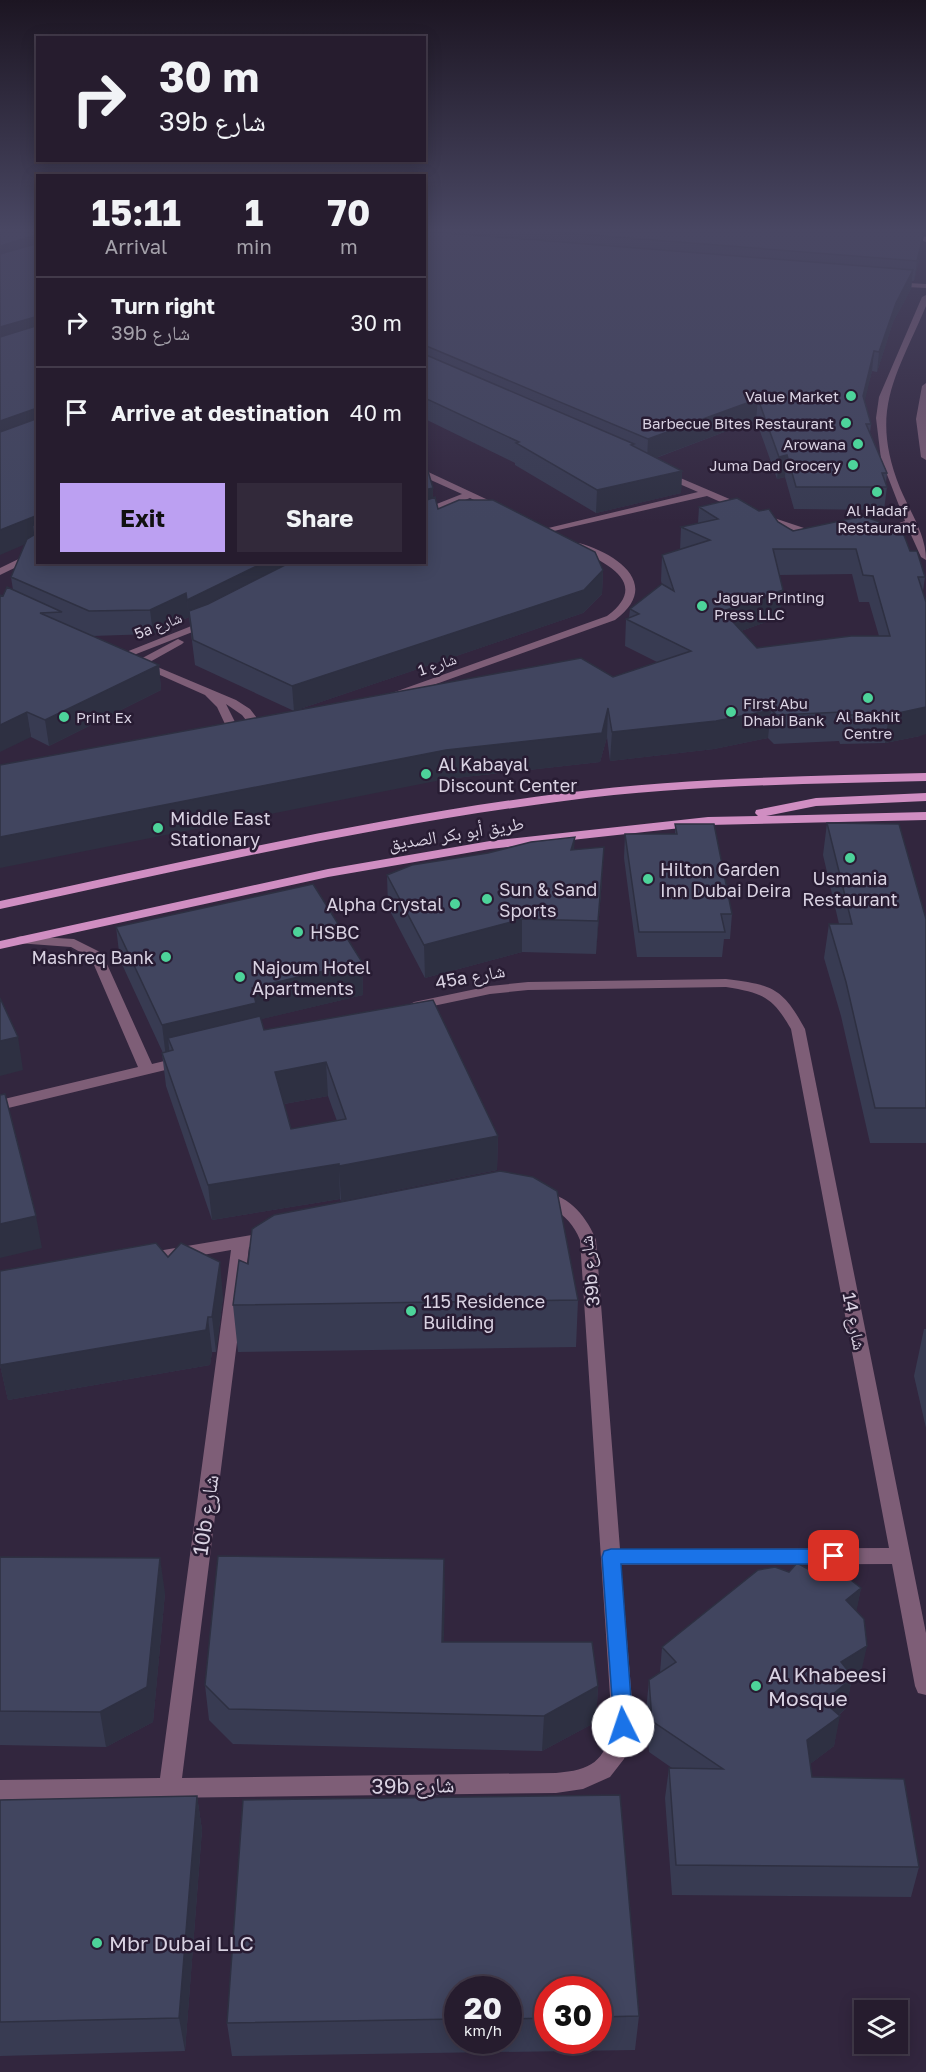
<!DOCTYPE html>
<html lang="en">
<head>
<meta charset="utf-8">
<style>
  body { margin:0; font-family:"Golos Text","Noto Naskh Arabic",sans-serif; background:#32293a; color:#f1f3f6; height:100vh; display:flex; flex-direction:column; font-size:22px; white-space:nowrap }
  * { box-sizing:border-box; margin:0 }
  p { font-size:20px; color:#a4a1aa }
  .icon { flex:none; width:33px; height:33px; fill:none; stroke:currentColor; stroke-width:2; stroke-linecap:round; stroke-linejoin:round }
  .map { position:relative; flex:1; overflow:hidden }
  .side { position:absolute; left:36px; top:174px; width:390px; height:390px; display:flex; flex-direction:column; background:#261c2e; border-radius:0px; box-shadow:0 3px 15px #0003,0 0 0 2px #423a4a }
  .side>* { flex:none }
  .guide { position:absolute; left:36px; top:36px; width:390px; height:126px; border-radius:0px; box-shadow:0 3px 15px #0003,0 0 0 2px #423a4a; background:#261c2e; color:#f1f3f6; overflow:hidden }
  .fabs { position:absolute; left:854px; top:2000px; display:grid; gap:12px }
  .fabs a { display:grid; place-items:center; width:54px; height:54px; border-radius:0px; background:#261c2e; box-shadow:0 3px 15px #0003,0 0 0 2px #423a4a; font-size:30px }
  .speed { position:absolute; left:444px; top:1976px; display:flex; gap:12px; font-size:30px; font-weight:700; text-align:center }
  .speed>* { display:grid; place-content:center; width:78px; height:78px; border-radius:50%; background:#261c2e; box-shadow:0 3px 15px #0003,0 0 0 2px #423a4a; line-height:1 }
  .speed small { font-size:15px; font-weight:400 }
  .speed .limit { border:9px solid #d22; background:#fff; color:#111 }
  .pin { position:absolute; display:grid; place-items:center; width:51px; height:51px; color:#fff; margin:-26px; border-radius:12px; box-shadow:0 3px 9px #0006 }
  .me { position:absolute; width:66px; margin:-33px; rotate:356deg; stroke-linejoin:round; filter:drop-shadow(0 0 4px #0008) }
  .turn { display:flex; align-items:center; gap:21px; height:126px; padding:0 24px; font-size:27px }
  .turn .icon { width:78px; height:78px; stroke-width:2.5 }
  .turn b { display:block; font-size:42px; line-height:51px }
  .eta { display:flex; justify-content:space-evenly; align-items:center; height:102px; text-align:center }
  .eta b { font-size:36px; font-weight:700; line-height:42px }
  .primary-button { display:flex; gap:12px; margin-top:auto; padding:12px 24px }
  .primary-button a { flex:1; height:69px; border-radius:0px; background:#bca0f2; color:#111; font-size:24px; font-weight:700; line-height:69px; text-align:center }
  .primary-button a+a { background:#32293a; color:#f1f3f6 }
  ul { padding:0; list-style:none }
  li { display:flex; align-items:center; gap:18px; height:90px; padding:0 24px; border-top:2px solid #423a4a }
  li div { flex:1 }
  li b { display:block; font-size:22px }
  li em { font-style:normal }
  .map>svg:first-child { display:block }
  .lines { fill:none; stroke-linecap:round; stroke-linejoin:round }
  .minor { fill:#7e5e77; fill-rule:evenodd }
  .major { fill:#d08ec2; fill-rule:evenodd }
  .wall { fill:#383b52; fill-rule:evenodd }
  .shaded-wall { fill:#2e3042 }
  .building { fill:#41455f; stroke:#2e3042; stroke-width:1.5; fill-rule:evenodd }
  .route { fill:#1a73e8; stroke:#114b97; stroke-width:1.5 }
  .poi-dot { fill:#4dd39a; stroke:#281c33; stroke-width:2 }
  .labels { text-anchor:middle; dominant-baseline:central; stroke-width:5; stroke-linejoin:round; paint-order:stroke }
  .far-poi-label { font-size:15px; fill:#d9d2e2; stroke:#281c33; text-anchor:end }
  .far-street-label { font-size:15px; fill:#d9d2e2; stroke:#281c33 }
  .poi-label { font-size:18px; fill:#d9d2e2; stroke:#281c33; text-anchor:start }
  .street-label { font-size:18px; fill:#d9d2e2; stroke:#281c33 }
  .near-street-label { font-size:21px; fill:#d9d2e2; stroke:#281c33 }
  .near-poi-label { font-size:21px; fill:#d9d2e2; stroke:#281c33; text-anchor:start }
</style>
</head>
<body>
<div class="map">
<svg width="926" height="2072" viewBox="0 0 926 2072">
  <rect width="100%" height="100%" fill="#32263e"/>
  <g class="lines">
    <path class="minor" d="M890,282L926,284V288L887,286L886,284Z
      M926,295V306C896,377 869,410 900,488C910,512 926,534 926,560L921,557L907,526L876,536L871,533L905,521L881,459L876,418L879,397L922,297Z
      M926,383V460L921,457L916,419L922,386Z
      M424,470L501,506L503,508L495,510L470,498L424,516V509L462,494L424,477Z
      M664,471L774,518L822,534L817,537L766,522L707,496L545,533L540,530L698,492L661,476V472Z
      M579,543C618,554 662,585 615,620L397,698H389V694L607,616C651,583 606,563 575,548V544Z
      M33,552L38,554L37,557L0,575V568Z
      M209,619L214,622L213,624L126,658L122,659L116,656Z
      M178,639L184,642L182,644L148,663L236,700L250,709L267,731L265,734H257L242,715L226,704L242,736L236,740L232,739L217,707L205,695L133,663Z
      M22,936L74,939L102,953L152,1064L181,1057L189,1062L186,1065L0,1110V1100L138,1067L91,958L71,947L17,943L15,940L17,937Z
      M726,979C772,985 782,987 805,1029L926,1633V1695L918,1693L915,1686L892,1564L621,1565L634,1726L631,1740L624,1759L610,1777L583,1789L556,1793L0,1800V1780L160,1778L231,1250L146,1265L140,1263L137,1259L140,1255L146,1253L270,1232L276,1234L278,1238L276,1242L249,1247L182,1778L556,1773C591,1770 605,1762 612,1726L580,1240C574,1225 565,1215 551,1208C544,1205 538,1205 534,1199L536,1195C564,1187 588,1218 596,1240L620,1549L889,1548L791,1029C772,996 762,993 726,987L528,990L490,994L414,1010L407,1006L414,1002L490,986L528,982Z"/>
    <path class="major" d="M901,232H912L926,237V242Z
      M926,773V781C805,784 684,785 564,801C374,825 187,869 0,909V901C187,861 374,817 564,793C684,778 805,776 926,773Z
      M926,793V801L816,806L766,816L926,812V820L708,825L490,849L328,877L0,949V941L328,869L490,841L708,817L758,816L755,813L756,810L816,798Z"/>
  </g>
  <path class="wall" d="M0,232H38V562H424L433,498L438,509L603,570L602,594L583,613L294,711L195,665L189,617L153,634L92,636L159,665L161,690L49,746L31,737L3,596L13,590L11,577L25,544Z
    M424,232H924L922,248L914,281H912L911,289L893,322L877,372L872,371L864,401L871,424L870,433L887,473L886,483L887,487L884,510L794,509L785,477L777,479L756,420L656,458L682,471L681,493L596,513L515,465V463L427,420L424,421Z
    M699,507L778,522L793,531L910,551L925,577L923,591L920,736L885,743L840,744L839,741L774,744L768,738L714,749L610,761L607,737L600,762L446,779L613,677L657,662L625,646L626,619L629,618L630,609L662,584L661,581L662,555L680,550L681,527L698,523ZM852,574L859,602H869L879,636L757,648L741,631L780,617L779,575Z
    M827,823L926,919V1143H870L841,1016L824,958L829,924H839L823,855Z
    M675,824L732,914L730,939H724L722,957H637L624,858L625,834H675Z
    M574,850L602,879L596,954L522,952L425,978L388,907L387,875Z
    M116,927L362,962L363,995L261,1019L264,1030L498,1136L497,1170L341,1201L340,1199L212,1220L166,1086L162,1053H163L120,960ZM328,1096L337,1121L291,1129L284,1104Z
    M168,1257L223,1297L216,1352H212L210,1365L8,1400L0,1365Z
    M248,1264L578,1300L576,1347L238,1352L233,1305Z
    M924,1329H926V1428L914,1376Z
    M0,1557L165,1593L153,1722L106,1747L0,1745Z
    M444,1559L443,1642L598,1686L596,1722L542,1751L233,1744L209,1720L205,1685Z
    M810,1570L861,1588L856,1611L860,1677L851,1683L846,1708L839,1715L834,1746L810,1764L812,1777L919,1867L911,1897L672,1895L665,1798L669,1768H672L649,1752L646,1711L649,1680L660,1673L662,1647L789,1572Z
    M620,1795L639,2016L635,2050L232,2056L227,2023L243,1800ZM458,1989H508V2040H458ZM548,1989H598V2040H548Z
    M197,1796L202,1830L185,2051L0,2056V1800Z"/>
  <path class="shaded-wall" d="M924,232L922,248L914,281L917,261Z
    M35,235L37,253L0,265V246Z
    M913,270L911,289L893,322L877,372L879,352L896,303Z
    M35,317L37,337L0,348V327Z
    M874,351L872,371L861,417L863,396Z
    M427,399V420L424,421V400Z
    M758,399L756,420L647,461L648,439Z
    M34,409L37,430L0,444V421Z
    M787,455L785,477L777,479L779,457Z
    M682,471L681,493L596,513L597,490Z
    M433,488V510L424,513V490Z
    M38,515L37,526L33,525L35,540L0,555V530Z
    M265,562H315L189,611L190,624L187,600Z
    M603,570L602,594L583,613L294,711L292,686Z
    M783,590L780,617L721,638L723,611Z
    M186,593L189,617L153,634L150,610Z
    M159,665L161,690L49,746L45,720Z
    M926,707V734L920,736L885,743L889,715Z
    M608,708L607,737L600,762L446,779L0,868V837Z
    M771,710L768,738L714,749L610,761L612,732Z
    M27,712L31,737L0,752V725Z
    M575,837L573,868L571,850Z
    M604,847L602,879L596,954L598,921Z
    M522,919V952L425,978L424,945Z
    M362,962L363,995L258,1020L173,1050L168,1038L170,1057L166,1058L162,1025L252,988Z
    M18,1037L23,1070L0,1076V1041Z
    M326,1062L328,1096L278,1105L275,1072Z
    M498,1136L497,1170L341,1201L339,1166Z
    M339,1164L340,1199L212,1220L208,1185Z
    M36,1216L42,1248L0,1258V1224Z
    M220,1262L223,1297L216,1352L212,1317Z
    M208,1317L212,1352L210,1365L8,1400L0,1365Z
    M160,1558L165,1593L153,1722L106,1747L100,1712Z
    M444,1559L445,1594L443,1677L442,1642Z
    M861,1588L855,1619L846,1600Z
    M867,1646L860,1677L851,1683L846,1708L828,1724L840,1716L834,1746L801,1771L807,1740L841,1662Z
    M598,1686L596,1722L542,1751L544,1716Z
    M197,1796L202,1830L185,2051L179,2018Z"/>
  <path class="building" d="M0,232H38V236L35,235L0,246Z
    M424,232H435L913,270L896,303L879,352L874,351L863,396L871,424H866L887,473H882L887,487H796L787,455L779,457L758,399L648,439L424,345Z
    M553,232H924L917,261Z
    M38,239V319L35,317L0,327V254L36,244Z
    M38,320V515L0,530V432L36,419L37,411L34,409L0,421V337L36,326Z
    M424,354L634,444L631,445L682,471L597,490L516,443L519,442L427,399L424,400Z
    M424,469L428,471L433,488L424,490Z
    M435,497L438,509L459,500H493L595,552L603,570L584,590L292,686L193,640L189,611L208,604L291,562H424V501Z
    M737,498L759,511L769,509L778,522L793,531L863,516L902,530L910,551H917L925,577H918L926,602V707L889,715H844L843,712L777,715L771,710L716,721L612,732L608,708L602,733L446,750L0,837V765L581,658L613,677L691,651L626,619L639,614L630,609L662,584L674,591L662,555L710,540L681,527L718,519L699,507ZM773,549H856L863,575L873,576L890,636H851L757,648L723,611L783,590Z
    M38,515V562H265L187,600L186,593L150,610L89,611L11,577L27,539L37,533V526L33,525Z
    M7,587L62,612L40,613L159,665L45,720L27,712L0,725V595L3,596Z
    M827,823L899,824L926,919V1108H875L846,982L829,924H852Z
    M675,824H714L732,914H721L725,932H639L625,834H677Z
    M575,837L571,850L604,847L598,921L522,919L424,945L387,875L412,865L488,853L531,842Z
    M313,884L362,962L252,988L256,1003L162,1025L116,927Z
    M0,998L18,1037L0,1041Z
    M433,1000L498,1136L339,1166V1164L208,1185L162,1053L173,1050L168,1038L260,1016L264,1030ZM326,1062L346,1119L291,1129L275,1072Z
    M5,1094L36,1216L0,1224V1095Z
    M500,1171L533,1177L557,1191L578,1300L233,1305L239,1260L248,1264L252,1229L274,1215Z
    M156,1243L168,1257L181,1243L220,1262L212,1317H208L206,1330L0,1365V1271Z
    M218,1556L444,1559L442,1642H592L598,1686L544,1716L229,1709L205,1685Z
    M0,1557L160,1558L147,1687L100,1712L0,1711Z
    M824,1559L861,1588L846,1600L864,1619L867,1646L841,1662L853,1677L824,1702L840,1716L807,1740L812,1777L904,1779L919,1867L676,1865L669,1768L723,1769L652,1721L649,1680L676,1662L662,1647L758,1570L775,1567L789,1572L797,1563L810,1570Z
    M620,1795L639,2016L598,2017V1989H548V2018L508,2019V1989H458V2019L227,2023L243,1800Z
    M197,1796L179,2018L0,2022V1800Z"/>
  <linearGradient id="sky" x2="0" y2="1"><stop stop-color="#1c1522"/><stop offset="0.44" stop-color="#494763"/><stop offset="1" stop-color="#494763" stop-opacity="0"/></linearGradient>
  <rect width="926" height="522" fill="url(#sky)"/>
  <path class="route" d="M611,1549H834L840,1551L843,1556L840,1561L834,1564H621L633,1726L630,1732L623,1735L616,1732L614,1726L602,1557L604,1551Z"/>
  <g class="poi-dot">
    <circle cx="851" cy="396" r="6"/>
    <circle cx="846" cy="423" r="6"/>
    <circle cx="858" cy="444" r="6"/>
    <circle cx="853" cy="465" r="6"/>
    <circle cx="877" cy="492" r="6"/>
    <circle cx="702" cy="606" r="6"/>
    <circle cx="868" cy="698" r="6"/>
    <circle cx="731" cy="712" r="6"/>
    <circle cx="64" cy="717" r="6"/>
    <circle cx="426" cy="774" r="6"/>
    <circle cx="158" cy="828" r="6"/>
    <circle cx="850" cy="858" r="6"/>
    <circle cx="648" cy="879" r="6"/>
    <circle cx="487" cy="899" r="6"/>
    <circle cx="455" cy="904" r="6"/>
    <circle cx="298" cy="932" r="6"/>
    <circle cx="166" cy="957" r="6"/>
    <circle cx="240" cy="977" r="6"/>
    <circle cx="411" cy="1311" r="6"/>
    <circle cx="756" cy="1686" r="6"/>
    <circle cx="97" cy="1943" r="6"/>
  </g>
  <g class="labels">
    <g class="far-poi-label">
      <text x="839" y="396">Value Market</text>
      <text x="834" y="423">Barbecue Bites Restaurant</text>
      <text x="846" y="444">Arowana</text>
      <text x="841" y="465">Juma Dad Grocery</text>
      <text x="877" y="510" text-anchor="middle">Al Hadaf<tspan x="877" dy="17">Restaurant</tspan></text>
      <text x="714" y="597" text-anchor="start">Jaguar Printing<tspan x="714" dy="17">Press LLC</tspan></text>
      <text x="743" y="703" text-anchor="start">First Abu<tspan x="743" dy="17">Dhabi Bank</tspan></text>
      <text x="868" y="716" text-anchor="middle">Al Bakhit<tspan x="868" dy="17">Centre</tspan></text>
      <text x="76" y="717" text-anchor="start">Print Ex</text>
    </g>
    <g class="far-street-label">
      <text transform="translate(158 625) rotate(-21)">5a شارع</text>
      <text transform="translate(437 664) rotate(-19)">شارع 1</text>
    </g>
    <g class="poi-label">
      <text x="438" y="764">Al Kabayal<tspan x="438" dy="21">Discount Center</tspan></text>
      <text x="170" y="818">Middle East<tspan x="170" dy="21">Stationary</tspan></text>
      <text x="660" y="869">Hilton Garden<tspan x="660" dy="21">Inn Dubai Deira</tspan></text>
      <text x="850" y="878" text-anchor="middle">Usmania<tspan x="850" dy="21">Restaurant</tspan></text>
      <text x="499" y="889">Sun &amp; Sand<tspan x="499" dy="21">Sports</tspan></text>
      <text x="443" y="904" text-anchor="end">Alpha Crystal</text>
      <text x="310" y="932">HSBC</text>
      <text x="154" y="957" text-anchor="end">Mashreq Bank</text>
      <text x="252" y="967">Najoum Hotel<tspan x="252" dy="21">Apartments</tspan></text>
      <text x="423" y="1301">115 Residence<tspan x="423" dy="21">Building</tspan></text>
    </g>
    <g class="street-label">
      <text transform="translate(456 833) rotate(-9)">طريق أبو بكر الصديق</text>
      <text transform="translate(470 976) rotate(-10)">45a شارع</text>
      <text transform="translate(589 1271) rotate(-96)">39b شارع</text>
      <text transform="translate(855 1321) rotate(79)">شارع 14</text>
    </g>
    <g class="near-street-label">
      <text transform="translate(205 1515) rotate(-82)">10b شارع</text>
      <text transform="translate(413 1785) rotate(-1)">39b شارع</text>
    </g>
    <g class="near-poi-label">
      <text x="768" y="1674">Al Khabeesi<tspan x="768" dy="24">Mosque</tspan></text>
      <text x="109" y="1943">Mbr Dubai LLC</text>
    </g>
  </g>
</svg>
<div class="fabs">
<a><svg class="icon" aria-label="layers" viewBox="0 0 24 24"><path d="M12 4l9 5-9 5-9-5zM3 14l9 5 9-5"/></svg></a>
</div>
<div class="speed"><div>20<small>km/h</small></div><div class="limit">30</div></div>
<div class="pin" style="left:834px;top:1556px;background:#d93025"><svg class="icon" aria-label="arrive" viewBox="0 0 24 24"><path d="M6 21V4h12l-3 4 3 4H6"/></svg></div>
<svg class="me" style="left:623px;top:1726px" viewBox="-20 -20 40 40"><circle r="19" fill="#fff"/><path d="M0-13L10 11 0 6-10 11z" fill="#1a73e8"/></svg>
<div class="guide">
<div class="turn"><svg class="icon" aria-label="right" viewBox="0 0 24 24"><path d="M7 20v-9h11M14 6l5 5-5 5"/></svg><div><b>30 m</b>39b شارع</div></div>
</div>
<section class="side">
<div class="eta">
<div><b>15:11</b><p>Arrival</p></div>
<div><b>1</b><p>min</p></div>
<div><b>70</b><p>m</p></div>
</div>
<ul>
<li><svg class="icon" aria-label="right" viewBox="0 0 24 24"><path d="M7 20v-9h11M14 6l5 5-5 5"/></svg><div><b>Turn right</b><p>39b شارع</p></div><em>30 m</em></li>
<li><svg class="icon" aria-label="arrive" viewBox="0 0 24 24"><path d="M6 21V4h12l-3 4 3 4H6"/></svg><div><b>Arrive at destination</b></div><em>40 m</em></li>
</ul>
<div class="primary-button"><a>Exit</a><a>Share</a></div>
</section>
</div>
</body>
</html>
